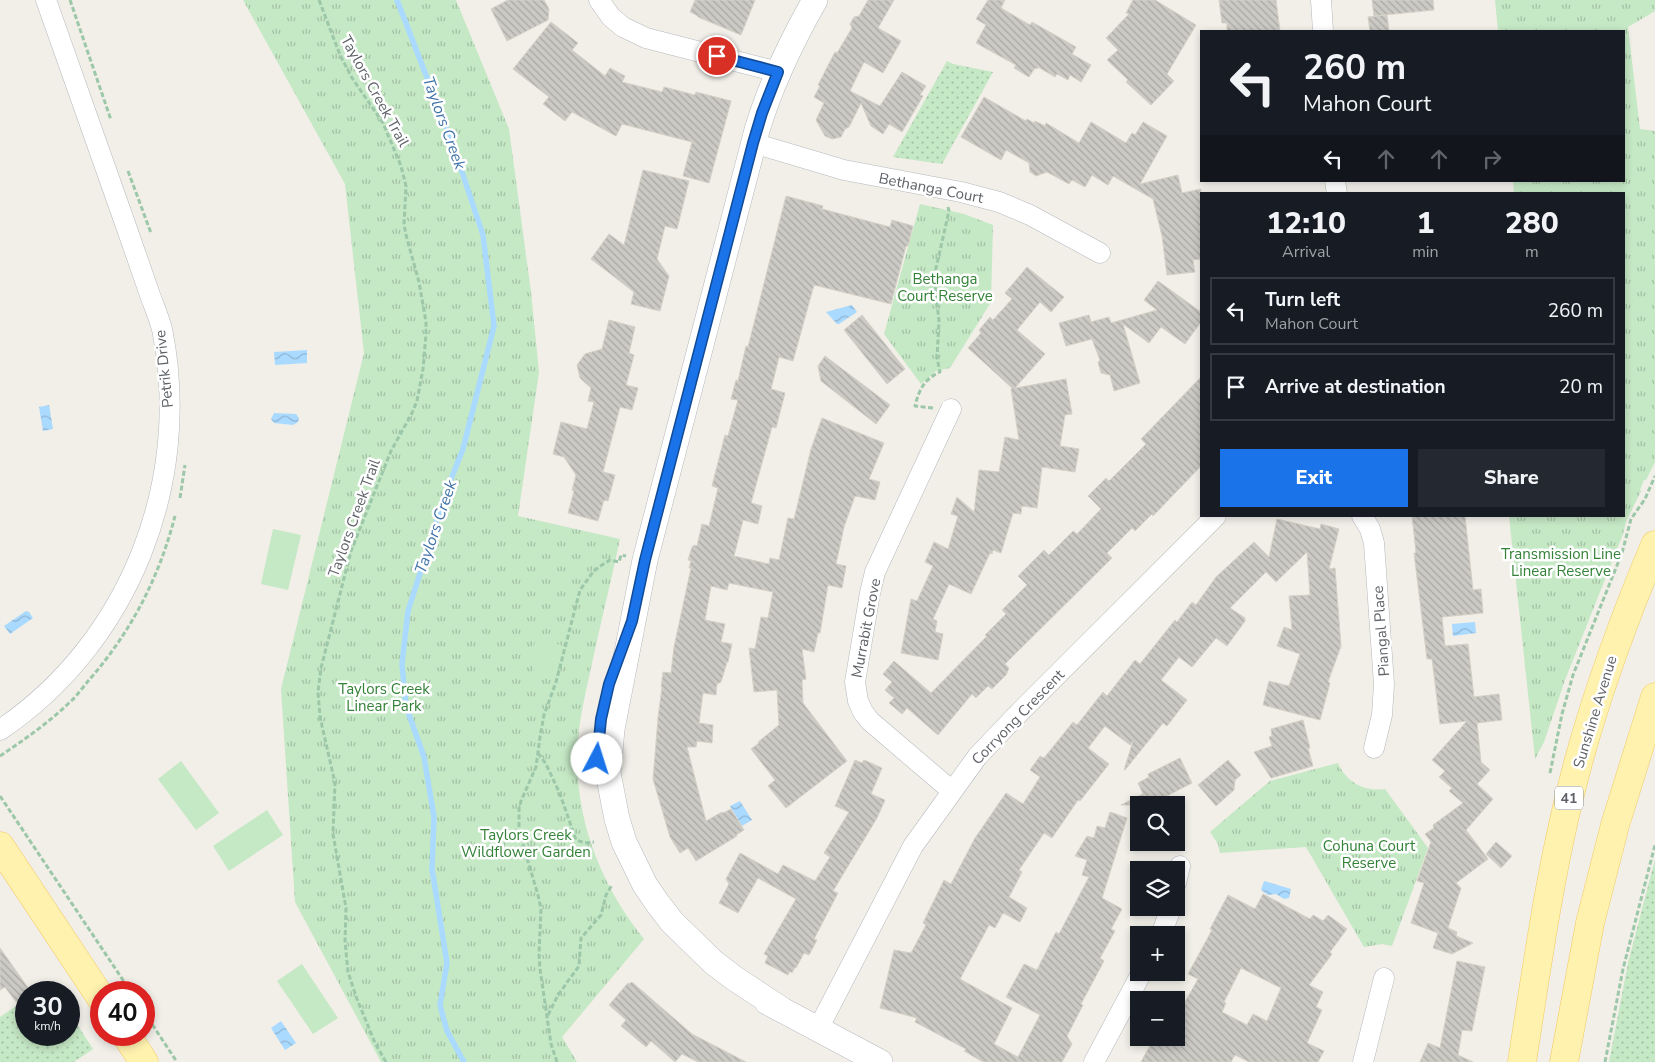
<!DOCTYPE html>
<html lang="en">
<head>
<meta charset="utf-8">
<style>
  body { margin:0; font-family:"Nunito Sans",sans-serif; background:#242831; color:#f1f3f6; height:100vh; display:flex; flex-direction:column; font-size:19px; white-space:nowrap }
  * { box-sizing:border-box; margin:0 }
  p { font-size:16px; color:#9ea1a6 }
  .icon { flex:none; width:28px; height:28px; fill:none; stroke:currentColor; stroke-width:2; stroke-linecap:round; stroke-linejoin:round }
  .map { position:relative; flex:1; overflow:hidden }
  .sheet { position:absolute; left:1200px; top:192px; width:425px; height:325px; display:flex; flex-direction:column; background:#171b24; border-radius:0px; box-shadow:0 2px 8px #0003 }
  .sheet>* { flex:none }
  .hud { position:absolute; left:1200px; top:30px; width:425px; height:152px; border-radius:0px; box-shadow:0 2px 8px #0003; background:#171b24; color:#f1f3f6; overflow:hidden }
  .fabs { position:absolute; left:1130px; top:796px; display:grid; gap:10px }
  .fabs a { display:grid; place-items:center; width:55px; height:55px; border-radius:0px; background:#171b24; box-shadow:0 2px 8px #0003; font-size:25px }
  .speed { position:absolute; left:15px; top:981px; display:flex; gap:10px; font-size:25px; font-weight:700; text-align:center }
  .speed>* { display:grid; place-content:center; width:65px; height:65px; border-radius:50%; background:#171b24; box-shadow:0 2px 8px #0003; line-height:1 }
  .speed small { font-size:12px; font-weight:400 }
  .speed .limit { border:8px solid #d22; background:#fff; color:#111 }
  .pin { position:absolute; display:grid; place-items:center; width:42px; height:42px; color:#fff; margin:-21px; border:2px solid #fff; border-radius:50%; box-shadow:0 1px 5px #0007 }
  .me { position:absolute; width:55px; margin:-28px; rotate:5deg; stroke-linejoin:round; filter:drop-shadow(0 0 4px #0008) }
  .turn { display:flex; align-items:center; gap:18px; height:105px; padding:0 20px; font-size:22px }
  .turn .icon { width:65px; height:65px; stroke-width:2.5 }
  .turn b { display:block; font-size:35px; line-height:42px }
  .lanes { display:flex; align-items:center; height:48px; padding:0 20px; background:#0003; justify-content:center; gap:25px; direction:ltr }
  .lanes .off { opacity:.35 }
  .eta { display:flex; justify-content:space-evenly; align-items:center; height:85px; text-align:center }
  .eta b { font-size:30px; font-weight:800; line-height:35px }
  .action { display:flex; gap:10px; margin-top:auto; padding:10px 20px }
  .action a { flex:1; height:58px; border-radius:0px; background:#1a73e8; color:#fff; font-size:20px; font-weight:800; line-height:58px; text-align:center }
  .action a+a { background:#242831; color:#f1f3f6 }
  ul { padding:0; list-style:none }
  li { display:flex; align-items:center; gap:15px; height:68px; margin:0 10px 8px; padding:0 10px; border:2px solid #363941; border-radius:0px }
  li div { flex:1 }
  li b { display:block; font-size:19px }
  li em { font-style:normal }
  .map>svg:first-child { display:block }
  .grass { fill:url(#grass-dots) }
  .park { fill:url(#park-tufts) }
  .garden { fill:#c5e8c5 }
  .water { fill:url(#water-waves) }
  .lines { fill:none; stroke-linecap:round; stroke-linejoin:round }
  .stream { stroke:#aadaff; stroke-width:5.5 }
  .building { fill:url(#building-back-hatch); stroke:#d6d1c6; fill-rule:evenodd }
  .minor-casing { stroke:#b5b8bc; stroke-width:21 }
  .tertiary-casing { stroke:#b5b8bc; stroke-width:26 }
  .primary-casing { stroke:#f2c960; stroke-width:29 }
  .path { stroke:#9cc7a9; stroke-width:3; stroke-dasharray:5 2.5; stroke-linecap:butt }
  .minor { stroke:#fff; stroke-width:20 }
  .tertiary { stroke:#fff; stroke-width:25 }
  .primary { stroke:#fff2af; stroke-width:28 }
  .route-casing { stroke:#114b97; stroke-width:12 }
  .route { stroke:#1a73e8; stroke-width:9 }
  .labels { text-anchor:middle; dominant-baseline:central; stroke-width:5; stroke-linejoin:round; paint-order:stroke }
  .shield { fill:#fff; stroke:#8f9295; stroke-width:1 }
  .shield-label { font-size:14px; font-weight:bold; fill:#5f6368 }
  .street-label { font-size:15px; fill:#5f6368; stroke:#fff }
  .park-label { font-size:15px; fill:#348238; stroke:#fff }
  .water-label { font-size:16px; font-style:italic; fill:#4174aa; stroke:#fff }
</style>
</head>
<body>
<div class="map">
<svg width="1655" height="1062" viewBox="0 0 1655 1062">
  <defs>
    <pattern id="grass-dots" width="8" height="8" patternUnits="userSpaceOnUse" patternTransform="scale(1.25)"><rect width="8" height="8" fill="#c5e8c5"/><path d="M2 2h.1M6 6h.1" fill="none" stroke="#a3c0a4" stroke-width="1.8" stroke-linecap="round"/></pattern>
    <pattern id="park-tufts" width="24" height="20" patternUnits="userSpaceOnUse" patternTransform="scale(1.25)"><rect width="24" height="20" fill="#c5e8c5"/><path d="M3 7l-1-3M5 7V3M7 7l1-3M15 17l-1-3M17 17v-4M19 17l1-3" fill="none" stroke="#a3c0a4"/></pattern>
    <pattern id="water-waves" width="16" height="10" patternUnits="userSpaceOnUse" patternTransform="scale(1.25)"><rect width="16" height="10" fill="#aadaff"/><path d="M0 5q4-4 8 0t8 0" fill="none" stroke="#8eb4d2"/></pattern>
    <pattern id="building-back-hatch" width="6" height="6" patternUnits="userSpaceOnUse" patternTransform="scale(1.25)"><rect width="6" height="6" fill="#cccac5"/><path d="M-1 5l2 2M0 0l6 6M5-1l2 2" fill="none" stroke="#a9a8a4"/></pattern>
  </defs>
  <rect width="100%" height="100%" fill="#f1efe8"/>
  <path class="grass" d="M947,61L953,64L993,72L942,164L893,157Z
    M1655,859V1062H1609L1628,963Z
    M26,999V1035H69V1012L93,1049L74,1062H0V1017Z"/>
  <path class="park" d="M243,0H456L509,129L531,292L539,372L518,516L620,539C611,582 600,625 591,668C586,691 580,716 578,739C572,813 599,883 644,939L562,1037L577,1062H381L295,902L281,689L364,353L345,184Z
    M1495,0H1655V11L1628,27L1640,129L1655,131V462L1646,480H1644L1640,490L1641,491L1626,522L1623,534L1565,680L1544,742L1535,759L1509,516H1624V194H1514L1513,181H1624V31H1498Z
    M920,204L964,214L993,225L991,302L950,368L936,371L921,384L884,334Z
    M1338,763C1346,782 1364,792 1385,789L1428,848L1392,946L1382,944L1364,947L1306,847L1220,853L1218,844L1210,832L1270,781Z"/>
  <path class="garden" d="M273,529L301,535L288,590L261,584Z
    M538,636L542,640L564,646L556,677L533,672L538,649L533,647Z
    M181,761L219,813L196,830L158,779Z
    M267,810L283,835L229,871L213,846Z
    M302,964L338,1018L313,1034L277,981Z"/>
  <path class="water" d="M852,305L857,312L839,324H837L826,312Z
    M307,350V363L275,365L274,352Z
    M49,405L53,429L43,431L39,407Z
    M274,413L296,414L299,418L298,422L293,425L274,423L271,419Z
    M26,611L29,612L33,618L10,634L4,626Z
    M1475,622L1476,633L1453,636L1452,624Z
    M740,801L752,820L742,826L730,806Z
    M1264,881L1291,889L1289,898L1284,899L1276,894L1268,895L1261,890Z
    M281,1021L296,1043L285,1050L271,1028Z"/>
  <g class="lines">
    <path class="stream" d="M397,0L453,145L483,235L494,326L463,449L447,489L408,611L402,664L406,706L424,757L434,817L432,869L447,963L440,1005L447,1031L464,1062"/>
  </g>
  <path class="building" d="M508,0H544L549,9L548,20L507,41L491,9Z
    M695,0H755L741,35L698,17V16L690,12Z
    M868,0H894L878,28L901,41L883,73L864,62L850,91L880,106L902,72L926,86L920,95L923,96L902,132L889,124L883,134L871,126L861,103L849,127L845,129L841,137L832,139L825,136L816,120L824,103L814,97L820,86L818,85L835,52L837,53L852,28L850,24L854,17L859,16Z
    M988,0H1005L1001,8L1030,25L1032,22L1076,47L1072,54L1091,65L1081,82L1070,75L1068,80L1057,74L1055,77L1038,67L1037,69L1035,68L1029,77L1014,68L1016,65L976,43L986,25L976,19Z
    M1133,0H1155L1196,25L1167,74L1174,81L1151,105L1126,82L1128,80L1107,60L1118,50L1106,38L1129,14L1126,13Z
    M1219,0H1276L1280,31H1227V23H1222Z
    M1372,0H1433L1434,10L1374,16Z
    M1387,15L1389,31H1370L1368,17Z
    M551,22L578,43L572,50L605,76L610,68L625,76L622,82L662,92L664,87L695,95L696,92L731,101L709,183L683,176L692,142L622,124L616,136L572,112L565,121L543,104L549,97L513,69Z
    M984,97L1026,121L1027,119L1034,123L1035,121L1045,126L1046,123L1079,143L1091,122L1126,143L1132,133L1135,135L1143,122L1167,136L1140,184L1178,175L1182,193L1201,189V259L1193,260L1195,272L1167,275L1162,236L1153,199L1113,176L1108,185L1092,175L1085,187L1072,180L1069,184L1047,172L1036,176L1030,172L1029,163L1006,150L1001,160L961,137Z
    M643,170L689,181L677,229L665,226L657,259L669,276L660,311L631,304L634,292L591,259L609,234L624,245Z
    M786,196L823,206L822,209L890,227L892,220L913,226L908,246H906L891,304L814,285L793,361L779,357L771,389L785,393L776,428L772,427L751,503L762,506L758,524L743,520L734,556L769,564L770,558L779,560L788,518L794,519L811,449L822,418L884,443L869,479L880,482L875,500L855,496L844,527L836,564L846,566L842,588L828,585L820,633H818L814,652L802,649L806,679L802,680L803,703L847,761L786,808L768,786L775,780L751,749L759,743L758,742L779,725L777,690L754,692L749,648L755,649L761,617L768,618L773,592L729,583L727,590L711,586L705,620L725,624L721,642L732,644L728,662H727L721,682L717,684L716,695L703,693L699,723L713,725L712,743L697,741L696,747H687L706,821L722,812L723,813L731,809L744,830L736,835L737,836L696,861L688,848L680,853L670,837L653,779L658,718L662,687H661L663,672L671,673L674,647L691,568H689L691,561L688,560L692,547L694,545L697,546L702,524L709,526L718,488L712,486L725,435L728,436L738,400L731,399L736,380L738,381L746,346L748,347Z
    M1027,267L1064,297L1051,312L1040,302L1017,330L1045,354L1015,388L1066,379L1072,414L1065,415L1060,446L1079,449L1075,472L1042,467L1037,508L1022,506L1021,514L1013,513L1001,553L993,550L992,554L990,553L971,594L949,584L933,619L937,621L935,632L943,634L938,660L901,653L911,599L917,601L933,566L925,562L934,542L948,549L958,516L951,514L957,497L974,512L979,470L999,472L1005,437L1019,440L1011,389L1012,388L968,348L981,333L979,330L990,317L993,320L1012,299L1005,293Z
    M1158,281L1201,312V322L1185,344L1161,327L1149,343L1123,324L1140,383L1114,391L1110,375L1101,373L1098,362L1100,360L1092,339L1066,346L1059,323L1089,315L1091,322L1109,317L1111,323L1157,310L1144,300Z
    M862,315L905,369L887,384L844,330Z
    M609,320L635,327L629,353L634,355L626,385L638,388L632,410L620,407L603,472L615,475L608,501L604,500L598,521L568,513L574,491L572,490L576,475L564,457L553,454L561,422L587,429L594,402L588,401L591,388L580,378L577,365L585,354L602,349Z
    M825,356L890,405L876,424L821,381L818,366Z
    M1201,377V466L1153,516L1152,514L1135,531L1132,528L1107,553L1112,558L1005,664L1009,668L1006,675L992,689L988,686L976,698L972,694L938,735L907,708L902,714L889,703L894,698L885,690L892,682L883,674L894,661L931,693L987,636L985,635L1006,614L1002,610L1027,585L1018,576L1044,550L1049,555L1073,531L1077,534L1101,509L1088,496L1106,478L1109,481L1146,444L1141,439Z
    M1412,516H1465L1473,590L1481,589L1483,613L1442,617L1445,646L1468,644L1474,697L1499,694L1502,720L1477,723L1481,762L1490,770L1477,784L1493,799L1466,830L1488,859L1456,883L1461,888L1448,928L1457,932L1456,936L1473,943L1452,954L1433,948L1438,933L1411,923L1424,883L1417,881L1431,842L1425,834L1434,828L1433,825L1463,803L1449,791L1452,788L1439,777L1445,771L1432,760L1467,721L1440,724L1432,659H1427L1414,553H1416Z
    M1277,519L1320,529L1321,524L1339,529L1329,569L1335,568L1341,646L1328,682L1330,683L1320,720L1263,705L1269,681L1289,686L1300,654L1277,646L1284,627L1292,630L1289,596L1310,595L1307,552L1276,582L1266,572L1230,608L1245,618V621L1227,646L1216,638L1192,667L1179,657L1161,680L1187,700L1167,726L1163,723L1125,770H1124L1133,741L1130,745L1105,726L1088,748L1109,764L1080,801L1078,800L1052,838L1044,833L1019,870L1022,872L1009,897L1027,908L1020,922L1003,913L995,928L989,925L960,979L1012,1008L994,1044L1018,1057L1040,1015L1006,997L1024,964L1037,970L1056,932L1059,934L1089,877L1082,875L1087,860L1075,856L1087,836L1094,838L1097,826L1105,828L1110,812L1127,818L1102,898L1122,909L1111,929L1115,931L1100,958L1104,961L1081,1004L1083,1005L1067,1036L1072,1044L1062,1062H983L964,1051L966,1049L915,1022L917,1018L880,1008L894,950L911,953L926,925L923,923L944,880L951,884L975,838L1006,793L1023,804L1040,777L1030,770L1040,756L1044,758L1073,722L1077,725L1103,692L1107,696L1135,660L1140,664L1175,620L1177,622L1192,602L1196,605L1216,577L1254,542L1269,557Z
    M1303,720L1310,748H1308L1313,766L1271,778L1254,752L1272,746L1269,737L1272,736L1271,729Z
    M1180,758L1192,783L1165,797L1166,799L1154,805H1121L1143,794L1138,783L1149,777L1148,774Z
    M855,760L862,763L864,760L882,768L871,794L885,800L877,818L833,891L838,893L814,939L817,940L809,955L804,953L796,968L795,967L792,973L790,971L788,975L765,963L768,956L764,954L796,899L758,878L738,913L719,903L729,884L726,879L740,853L778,874L783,865L815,881L830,857L824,853L849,812L835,806Z
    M1228,760L1241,775L1235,780L1234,790L1216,806L1198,785Z
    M1496,842L1512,856L1501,868L1486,854Z
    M1263,894L1310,919L1313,915L1323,921L1328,915L1347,929L1330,952L1332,954L1309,985L1323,992L1316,1007L1322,1010L1307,1043L1324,1051L1318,1062H1249L1235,1055L1231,1062H1141L1154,1038H1176V1018L1198,979L1188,974L1212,930L1210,929L1228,895L1255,909ZM1241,968L1281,988L1267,1021L1253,1014L1247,1025L1222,1012L1226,1003L1224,1002Z
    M0,948L31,992H26V995L16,1002L5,987L0,990Z
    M1457,961L1485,967L1472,1031L1462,1030L1458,1055L1473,1062H1420L1428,1043L1440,1048Z
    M632,982L692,1034L746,1062H698L682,1054L675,1062L651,1041L646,1047L621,1026L626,1020L609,1005L628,983L629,984Z"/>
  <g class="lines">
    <g class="minor-casing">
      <path id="minor" d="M599,0L611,17L623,27L646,38L778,72
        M1321,0L1323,31
        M753,143L844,170L961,192L999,202L1030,215L1100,253
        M1335,181L1337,194
        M951,409L875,572L870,593L855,682L858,701L863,712L870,721L952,791
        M1362,516L1370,529L1374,543L1384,684L1382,715L1374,748
        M0,730C129,643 193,482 162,329C159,318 154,306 150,295C142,272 134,249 126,226C99,151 73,75 46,0
        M1176,883L1180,866
        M1161,935L1171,908
        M818,1029L913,846L977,757L1014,718L1216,516
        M1094,1062L1142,972
        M1363,1062L1384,978"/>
    </g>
    <g class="tertiary-casing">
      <path id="tertiary" d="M767,1002L880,1062
        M781,1009L734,978L713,962L672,922L658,904L645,885L624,842L617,819L608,773L612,729L645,560L757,130C771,84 791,42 815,0"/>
    </g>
    <g class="primary-casing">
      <path id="primary" d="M0,846L101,998
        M126,1035L144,1062
        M1522,1062C1538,960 1552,856 1580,756C1600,684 1626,614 1655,545
        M1564,1062L1590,923L1615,825L1655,697"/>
    </g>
    <path class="path" d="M70,0L111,120
      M319,0L340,55L352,78L383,123L401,166L406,186L404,224L406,235L419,282L426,322V334L423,369L417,401L412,413L391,451L351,551L321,668L318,692L320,717L335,783L333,834L346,908L345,941L348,972L357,999L375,1043L386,1062
      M128,171L151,233
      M933,408L915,406C919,390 924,379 940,372L937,358L939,321L934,277L949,211L948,207
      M180,498L185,465
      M538,753L546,764L560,794L576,840L585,843L594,842
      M0,756C24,740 48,723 69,703C77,696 83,687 89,680C131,632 159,578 175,516
      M1550,773L1562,714L1573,675L1622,553L1631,519L1645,499L1655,476
      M0,796L131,992
      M144,1012L177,1062
      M548,1015L558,995L579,966L581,938L601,915L606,895L612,885
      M557,1062L551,1044L540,969L539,954L541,909L538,895L519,831V809L521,801L536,767L540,737L544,715L556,682L580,590L593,572L599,567L610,560L619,562L621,555L626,556
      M1605,1062L1623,969L1655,845"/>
    <use href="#minor" class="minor"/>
    <use href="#tertiary" class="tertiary"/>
    <use href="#primary" class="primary"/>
  </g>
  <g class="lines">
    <g class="route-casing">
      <path id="route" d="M597,759L601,719L609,684L632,621L645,560L753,143L762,113L778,72L717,56"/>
    </g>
    <use href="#route" class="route"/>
  </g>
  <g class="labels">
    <rect class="shield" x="1555" y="786.5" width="28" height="23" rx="4"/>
    <g class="shield-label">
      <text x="1569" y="798">41</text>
    </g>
    <g class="street-label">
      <text transform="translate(375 91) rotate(61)">Taylors Creek Trail</text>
      <text transform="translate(931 188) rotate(11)">Bethanga Court</text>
      <text transform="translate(164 369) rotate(-96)">Petrik Drive</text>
      <text transform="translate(354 518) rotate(-70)">Taylors Creek Trail</text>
      <text transform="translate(866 628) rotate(-79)">Murrabit Grove</text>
      <text transform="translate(1381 631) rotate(-94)">Piangal Place</text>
      <text transform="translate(1595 712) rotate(-73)">Sunshine Avenue</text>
      <text transform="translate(1018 717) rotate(-46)">Corryong Crescent</text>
    </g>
    <g class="park-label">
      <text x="945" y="279">Bethanga<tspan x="945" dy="17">Court Reserve</tspan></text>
      <text x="1561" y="554">Transmission Line<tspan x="1561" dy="17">Linear Reserve</tspan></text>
      <text x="384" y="689">Taylors Creek<tspan x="384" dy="17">Linear Park</tspan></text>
      <text x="526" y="835">Taylors Creek<tspan x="526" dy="17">Wildflower Garden</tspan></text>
      <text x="1369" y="846">Cohuna Court<tspan x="1369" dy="17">Reserve</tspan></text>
    </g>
    <g class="water-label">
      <text transform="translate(444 123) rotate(70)">Taylors Creek</text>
      <text transform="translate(436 527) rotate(-71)">Taylors Creek</text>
    </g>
  </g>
</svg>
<div class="fabs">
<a><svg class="icon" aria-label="search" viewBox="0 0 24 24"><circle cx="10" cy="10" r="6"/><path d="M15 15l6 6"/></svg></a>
<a><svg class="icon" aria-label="layers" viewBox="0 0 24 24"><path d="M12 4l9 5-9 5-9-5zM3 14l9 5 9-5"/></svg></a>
<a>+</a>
<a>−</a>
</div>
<div class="speed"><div>30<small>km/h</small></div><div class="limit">40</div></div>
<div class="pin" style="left:717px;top:56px;background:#d93025"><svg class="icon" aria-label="arrive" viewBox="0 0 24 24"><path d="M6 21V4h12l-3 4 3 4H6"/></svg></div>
<svg class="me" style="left:597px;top:759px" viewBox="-20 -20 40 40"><circle r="19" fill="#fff"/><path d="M0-13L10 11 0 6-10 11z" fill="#1a73e8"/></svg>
<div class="hud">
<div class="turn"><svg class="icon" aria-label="left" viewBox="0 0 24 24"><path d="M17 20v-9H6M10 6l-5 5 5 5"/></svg><div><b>260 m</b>Mahon Court</div></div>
<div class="lanes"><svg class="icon" aria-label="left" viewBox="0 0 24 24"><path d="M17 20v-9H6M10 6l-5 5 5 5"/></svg><svg class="icon off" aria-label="ahead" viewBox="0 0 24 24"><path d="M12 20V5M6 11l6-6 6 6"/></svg><svg class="icon off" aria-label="ahead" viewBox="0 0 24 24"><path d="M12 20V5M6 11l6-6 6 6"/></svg><svg class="icon off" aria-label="right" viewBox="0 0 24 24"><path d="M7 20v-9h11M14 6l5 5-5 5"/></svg></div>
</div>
<section class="sheet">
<div class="eta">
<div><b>12:10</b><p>Arrival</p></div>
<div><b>1</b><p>min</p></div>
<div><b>280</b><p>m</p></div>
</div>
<ul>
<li><svg class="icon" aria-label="left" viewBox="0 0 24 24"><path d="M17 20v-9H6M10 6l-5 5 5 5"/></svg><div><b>Turn left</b><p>Mahon Court</p></div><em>260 m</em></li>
<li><svg class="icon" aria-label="arrive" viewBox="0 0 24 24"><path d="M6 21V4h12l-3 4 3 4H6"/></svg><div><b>Arrive at destination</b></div><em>20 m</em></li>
</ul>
<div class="action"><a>Exit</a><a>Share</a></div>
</section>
</div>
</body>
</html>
